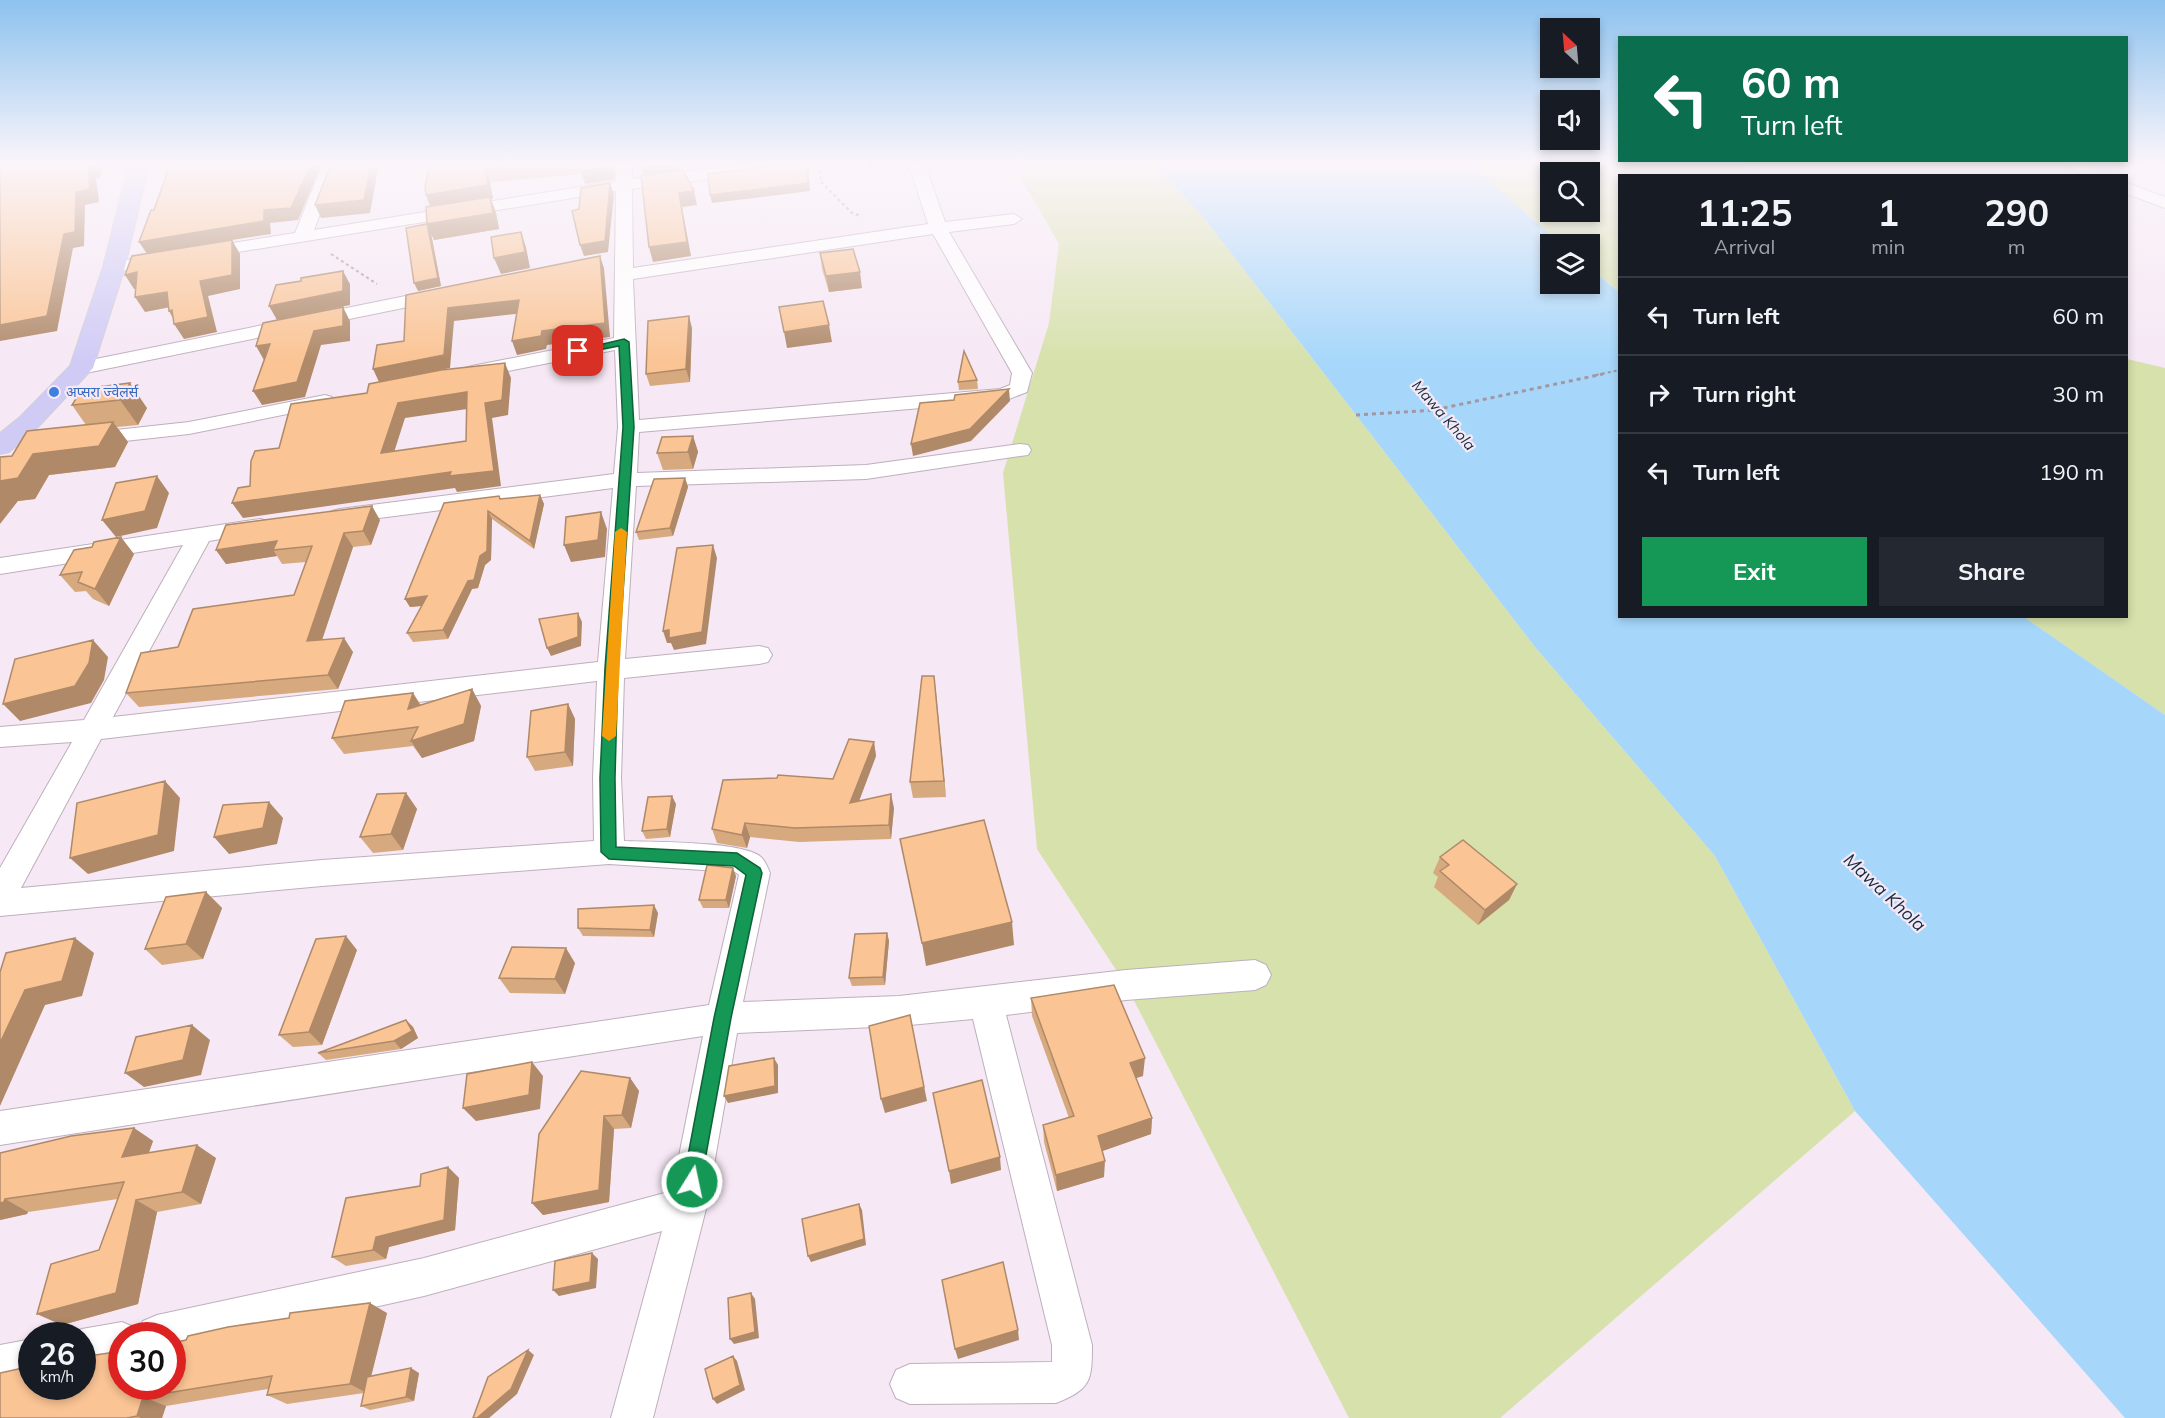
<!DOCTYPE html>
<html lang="en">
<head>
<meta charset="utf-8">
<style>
  body { margin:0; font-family:Mulish,"Noto Sans Devanagari",sans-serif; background:#242831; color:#f1f3f6; height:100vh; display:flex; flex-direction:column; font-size:22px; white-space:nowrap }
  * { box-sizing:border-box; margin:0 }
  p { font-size:20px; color:#9ea1a6 }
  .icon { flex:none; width:33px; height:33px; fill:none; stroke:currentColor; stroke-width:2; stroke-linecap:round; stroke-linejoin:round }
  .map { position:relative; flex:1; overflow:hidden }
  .panel { position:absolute; left:1618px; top:174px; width:510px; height:444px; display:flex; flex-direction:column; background:#171b24; border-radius:0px; box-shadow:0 3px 9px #0003 }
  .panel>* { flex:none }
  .hud { position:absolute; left:1618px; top:36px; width:510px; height:126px; border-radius:0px; box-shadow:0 3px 9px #0003; background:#0b6e4f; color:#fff; overflow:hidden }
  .needle { width:39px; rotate:334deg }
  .fabs { position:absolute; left:1540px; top:18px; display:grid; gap:12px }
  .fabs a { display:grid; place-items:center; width:60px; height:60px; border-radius:0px; background:#171b24; box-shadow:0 3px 9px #0003; font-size:30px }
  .speed { position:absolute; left:18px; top:1322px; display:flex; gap:12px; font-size:30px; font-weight:700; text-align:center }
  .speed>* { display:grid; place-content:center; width:78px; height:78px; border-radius:50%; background:#171b24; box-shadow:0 3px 9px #0003; line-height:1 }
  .speed small { font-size:15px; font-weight:400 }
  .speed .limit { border:9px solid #d22; background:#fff; color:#111 }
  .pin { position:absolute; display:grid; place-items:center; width:51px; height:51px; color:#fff; margin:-26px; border-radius:12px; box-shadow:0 3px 9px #0006 }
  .me { position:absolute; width:66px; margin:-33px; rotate:10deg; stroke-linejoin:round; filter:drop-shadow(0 0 4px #0008) }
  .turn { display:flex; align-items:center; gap:21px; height:126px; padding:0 24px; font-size:27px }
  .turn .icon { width:78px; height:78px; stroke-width:2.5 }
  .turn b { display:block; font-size:42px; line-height:51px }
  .eta { display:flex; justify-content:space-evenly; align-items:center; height:102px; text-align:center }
  .eta b { font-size:36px; font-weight:700; line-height:42px }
  .button { display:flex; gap:12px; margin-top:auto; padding:12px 24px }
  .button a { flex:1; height:69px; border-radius:0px; background:#159756; color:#fff; font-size:24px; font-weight:700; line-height:69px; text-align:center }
  .button a+a { background:#242831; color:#f1f3f6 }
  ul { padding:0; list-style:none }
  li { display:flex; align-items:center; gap:18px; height:78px; padding:0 24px; border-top:2px solid #363941 }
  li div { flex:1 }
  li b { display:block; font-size:22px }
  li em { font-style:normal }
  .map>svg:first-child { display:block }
  .green { fill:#d6e1ab; fill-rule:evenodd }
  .water { fill:#a6d7fa }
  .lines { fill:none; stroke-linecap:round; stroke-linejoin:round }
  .minor-casing { stroke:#bdb0bc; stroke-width:2 }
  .primary-casing { stroke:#d1d0d1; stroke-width:2 }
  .path-far1 { stroke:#a297a1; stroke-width:2; stroke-dasharray:3 3; stroke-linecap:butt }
  .path { stroke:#a297a1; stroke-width:3; stroke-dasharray:4 4; stroke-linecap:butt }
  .minor { fill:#fff; fill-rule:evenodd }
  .primary { fill:#d0cbf5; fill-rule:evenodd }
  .wall { fill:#d7a97f }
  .shaded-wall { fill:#af8968 }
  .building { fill:#fac494; stroke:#af8968; stroke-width:1.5; fill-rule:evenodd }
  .route { fill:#159756; stroke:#0e6238; stroke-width:1.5 }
  .slow { fill:#f59e0b }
  .shop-dot { fill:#3f7fe0; stroke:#f6e8f5; stroke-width:2 }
  .labels { text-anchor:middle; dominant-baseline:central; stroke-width:4.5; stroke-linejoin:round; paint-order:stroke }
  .far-shop-label { font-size:14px; fill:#366cbe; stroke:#f6e8f5; text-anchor:start }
  .far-water-label { font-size:15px; font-style:italic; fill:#122e40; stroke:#f6e8f5 }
  .water-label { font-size:18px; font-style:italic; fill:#122e40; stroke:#f6e8f5 }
</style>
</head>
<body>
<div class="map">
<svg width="2165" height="1418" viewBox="0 0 2165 1418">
  <rect width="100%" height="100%" fill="#f6e8f5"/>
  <path class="green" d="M1013,164H1154L1204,218L1535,647L1715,856L1855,1111L1500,1418H1349L1126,985L1037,849L1003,473L1049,323L1059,244Z
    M1470,164H1737L1757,175L1620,176V293L1590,268V244H1561ZM1551,172H1590V212H1551Z
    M2127,359L2165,368V715L2024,617L2127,616Z"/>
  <path class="water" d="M1154,164H1470L1561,244H1551V284H1590V268L1620,293V616L2024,617L2165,715V1418H2125L1855,1111L1715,856L1535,647L1204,218Z"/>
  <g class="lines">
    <g class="minor-casing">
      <path id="minor" d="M323,164H339L314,230L616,181V164H632V179L751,164H801L793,169L632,189L633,268L928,224L911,171L906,164H923L927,170L945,222L1014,214L1022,219L1014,224L949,232L1032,373L1027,392L1004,401L639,432L637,473L866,465L1020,444L1028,445L1031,450L1028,455L1020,456L866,479L636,486L625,659L759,646L768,648L772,655L768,662L759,664L624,678L621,778L624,841C651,842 743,841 761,857C765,861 768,868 770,873L743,1002L899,996L1126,970L1255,960L1266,965L1271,975L1266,985L1255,990L1126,1000L1006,1015L1092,1345C1092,1381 1091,1389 1056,1403L910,1404L896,1398L890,1384L896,1370L910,1364L1052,1362V1345L973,1019L899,1026L737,1033L707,1205L653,1418H611L662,1231L424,1296L172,1352V1335H122V1362L82,1369V1335H68L82,1329L122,1322L136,1328L138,1332L143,1321L157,1315L424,1258L672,1191L703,1036L0,1145V1111L709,1005L739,875L735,872L609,864L322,886L0,916V868L72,742L0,747V727L84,720L183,545L0,574V558L260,519L268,521L272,526L268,531L209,541L113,717L598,662L613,488L340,523L332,521L328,516L332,511L340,509L614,474L618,427L615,350L472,378L465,376L462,372L465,368L472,366L614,338L616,191L114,272L105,267L114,262L295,233ZM933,234L1012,373L1010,385L1000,389L639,420L633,279ZM597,681L593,778L594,841L322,860L21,888L101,739Z
        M2065,164H2087L2106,176H2084Z
        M2127,183L2165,197V208L2127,194Z
        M440,289L449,295L447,299L81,374L74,372L71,368L74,364L81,362Z
        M325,395L332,397L335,401L332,405L189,434L88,445L80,444L77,439L80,434L88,433L189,422Z
        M32,1339V1379L0,1385V1345Z"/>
    </g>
    <g class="primary-casing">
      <path id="primary" d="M129,164H149L125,267L93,368L38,427L9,452L0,454V433L20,417L70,366L103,267Z"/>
    </g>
    <path class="path-far1" d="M819,164L821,182L852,213L861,216
      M331,254L377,284
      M1596,375L1620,370"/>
    <path class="path" d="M1356,415L1434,410L1603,374"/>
    <use href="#minor" class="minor"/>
    <use href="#primary" class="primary"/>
  </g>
  <path class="wall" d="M430,164H615L614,179L585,184L582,174L490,182L493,199H491L496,213L499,229L434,240L431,233L441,286L418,291L427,224L431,207Z
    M820,253L862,288L829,292L822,269Z
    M692,328L690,382L650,386L646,374Z
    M977,380L978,389L959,390L958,382Z
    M82,389L147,408L138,425L117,427L128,442L115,467L49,475L35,499L18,501L12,456L86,425L72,405Z
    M693,436L698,452L693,469L663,470L657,453Z
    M685,478L688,487L673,536L639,540L636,532Z
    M540,495L544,504L534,549L492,519L491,560L485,565L478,588L472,589L448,639L413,642L407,633L422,606L410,607L405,599L499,496L501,499Z
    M380,520L371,545L353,547L322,640L353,652L338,689L139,707L126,693L178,647L294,595L306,562L282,564L277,556L226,564L216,550Z
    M134,554L109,606L93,599L86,591L75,592L60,575Z
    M934,676L946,797L913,798L910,782Z
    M472,689L481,706L474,741L422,758L413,746L344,754L332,738L413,693L421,705Z
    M568,704L575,719L573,766L535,771L527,757Z
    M874,742L876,756L859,801L894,808L891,839L799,842L750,837L747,848L717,843L712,829L833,779Z
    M406,793L417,809L403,850L373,853L360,837Z
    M676,804L670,837L646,839L642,831Z
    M1440,857L1517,884L1509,900L1478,925L1434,887L1438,877L1433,873Z
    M736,876L729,908H703L699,900Z
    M206,892L222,908L203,959L162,965L145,949Z
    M658,913L654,937L583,936L578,928Z
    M887,933L889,941L885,985L852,986L849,978Z
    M357,950L322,1045L293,1047L279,1035Z
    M575,963L565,994L510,993L499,978Z
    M1031,998L1143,1076L1136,1078L1152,1118L1151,1134L1102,1151L1104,1177L1057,1191L1044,1142L1043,1125L1069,1118L1032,1016Z
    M406,1020L413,1027L418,1038L401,1049L326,1060L318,1053Z
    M630,1078L639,1091L631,1128L614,1129L609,1202L543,1215L532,1203Z
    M134,1128L153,1141L149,1153L216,1158L201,1204L157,1212L138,1304L62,1325L37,1314L99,1250L118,1199L28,1212L27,1214L0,1220V1153Z
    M448,1167L459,1178L455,1230L389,1247L386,1259L346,1266L332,1257L420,1186Z
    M387,1313L371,1376L419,1373L414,1401L370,1410L361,1406L364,1393L287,1404L267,1395L268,1389L166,1406L162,1418H0Z"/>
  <path class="shaded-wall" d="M91,164H102L100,178H96L99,202L85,205L84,246L73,248L57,331L0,341V325L64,234L76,192L88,165Z
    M311,164H322L298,220L270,223L271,234L232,240L240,254V289L208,296L217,332L184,339L174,324H176L169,311L200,281L147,254L139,242L264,210Z
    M371,164H379L370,213L321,218L315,205Z
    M610,164H615L614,179L585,184L581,171Z
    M640,164H678L680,171L643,175Z
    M708,164H729L708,167Z
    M808,164L810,191L712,203L710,195Z
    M867,164H904L867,169Z
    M485,169L490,182L493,199H491L496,213L499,229L434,240L431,233L441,286L418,291L414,283L427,224L431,209L426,195Z
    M610,183L614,194L608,252L584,256L580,245Z
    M694,191L697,205L682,207L691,256L653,262L649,247L679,193Z
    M521,232L526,247L530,268L501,274L494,258Z
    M600,256L604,268L610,337L547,345L546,349L517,355L512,341L542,331Z
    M343,271L350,284V305L277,320L269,306Z
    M137,272L146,287L134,289L125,275Z
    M860,272L862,288L829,292L826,276Z
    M167,292L176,306L145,312L135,297Z
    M519,300L524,313L454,321L450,368L379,382L373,369L448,308Z
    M343,307L350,321V341L321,345L305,397L262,405L253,391L314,331Z
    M689,316L692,328L690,382L686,369Z
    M829,325L832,342L787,348L784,332Z
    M270,344L264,360L256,346Z
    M505,363L511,378L508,415L492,418L501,486L457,492L455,488L243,518L232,503L451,472Z
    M130,383L147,408L138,425L120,400Z
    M1009,389L1010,401L971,441L913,456L911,444Z
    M467,392L474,408L405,418L389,468L381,453L398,403Z
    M113,422L128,442L115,467L49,475L35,499L18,501L0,524V481L33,454Z
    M693,436L698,452L693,469L688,452Z
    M157,476L169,493L157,528L116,537L102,520Z
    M685,478L688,487L673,536L670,528Z
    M540,495L544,504L534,549L530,541Z
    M372,506L380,520L371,545L363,531Z
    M488,511L492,519L491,560L485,565L478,588L472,589L448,639L443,630Z
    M601,512L607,529L605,557L571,562L564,545Z
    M344,533L353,547L317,655L307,641Z
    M121,537L134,554L109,606L95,589Z
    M277,541L273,550L277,556L226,564L216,550Z
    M713,545L717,558L706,644L674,650L671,643H667L663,631Z
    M427,596L431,605L410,607L405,599Z
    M578,613L582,622L581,646L551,656L547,648Z
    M344,638L353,652L338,689L328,675Z
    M93,640L108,657L104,680L91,703L20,721L3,704Z
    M934,676L936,693L946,797L944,781Z
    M472,689L481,706L474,741L422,758L411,741Z
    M413,693L423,710L408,709Z
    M568,704L575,719L573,766L565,752Z
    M874,742L876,756L853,817L850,803Z
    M165,781L180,798L174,851L88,874L70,858Z
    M406,793L417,809L403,850L391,834Z
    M891,794L894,808L891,839L889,825Z
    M672,796L676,804L670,837L667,829Z
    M269,802L283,818L277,844L229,854L214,837Z
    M745,823L750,837L747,848L742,835Z
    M733,868L736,876L729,908L726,900Z
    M1517,884L1509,900L1478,925L1485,910Z
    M206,892L222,908L203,959L186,944Z
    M654,905L658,913L654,937L650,930Z
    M1012,922L1014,945L926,966L922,943Z
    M887,933L889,941L885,985L883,977Z
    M346,936L357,950L322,1045L309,1032Z
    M75,938L94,953L82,996L45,1005L0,1106V1043L25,990Z
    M566,948L575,963L565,994L555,979Z
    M910,1015L927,1101L885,1113L881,1099Z
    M406,1020L413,1027L418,1038L401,1049L394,1041Z
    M192,1025L210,1040L201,1075L144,1087L125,1073Z
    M774,1058L778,1065V1093L728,1103L724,1096Z
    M1145,1058L1143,1076L1129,1080L1130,1063Z
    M532,1062L543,1076L540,1109L476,1121L463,1108Z
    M630,1078L639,1091L631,1128L622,1115Z
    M604,1116L614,1129L609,1202L543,1215L532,1203Z
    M1152,1118L1151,1134L1097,1153L1098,1136Z
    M134,1128L153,1141L142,1170L122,1157Z
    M197,1145L216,1158L201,1204L182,1192Z
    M1000,1157L1001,1170L951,1184L949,1171Z
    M1105,1161L1104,1177L1057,1191L1056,1175Z
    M448,1167L459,1178L455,1230L389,1247L386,1259L373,1250L376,1237Z
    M5,1199L28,1212L27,1214L0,1220V1203Z
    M136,1200L157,1212L138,1304L62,1325L37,1314L116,1293Z
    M859,1204L862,1210L866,1245L811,1262L808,1256Z
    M592,1253L598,1259L596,1288L559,1296L553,1290Z
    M751,1293L755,1299L759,1338L734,1344L730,1339Z
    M370,1303L387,1313L367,1393L350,1384Z
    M1018,1330L1019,1340L958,1359L955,1349Z
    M528,1350L534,1355L517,1394L489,1418H477Z
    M733,1356L737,1361L745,1390L717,1404L713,1399Z
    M411,1368L419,1373L414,1401L406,1397Z
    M143,1397L166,1406L162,1418H141L137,1416Z"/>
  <path class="building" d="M0,164H91L88,165L90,189L76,192L75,232L64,234L47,316L0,325Z
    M169,164H311L291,208L264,210V221L139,242L151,210H154L166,176Z
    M331,164H371L364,200L315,205Z
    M430,164H535L485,169L488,185L426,195L425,186Z
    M582,164H610V166L581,171Z
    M786,164H807L808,183L710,195L708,174Z
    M683,170L694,191L679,193L687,242L649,247L641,176Z
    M610,183L605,241L580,245L572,211L579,209L581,188Z
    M490,197L493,213L427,224L426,207Z
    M427,224L438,278L414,283L406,228Z
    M521,232L525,252L494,258L491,237Z
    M232,240V275L200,281L208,317L174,324L172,310L169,311L167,292L135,297L137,272L125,275L132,256Z
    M853,249L860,272L826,276L820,253Z
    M600,256L605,323L542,331L541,336L512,341L519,300L448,308L444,355L373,369L377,345L404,341L406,295Z
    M343,271V291L269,306L276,285L301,281V278Z
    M823,301L829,325L784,332L779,307Z
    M343,307V326L314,331L297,382L253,391L270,344L256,346L263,323Z
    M689,316L686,369L646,374L648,321Z
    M964,351L977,380L958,382Z
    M505,363L502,400L485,403L494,471L449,476L451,472L232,503L238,488L250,486L251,461L255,451L279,448L291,404L367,393L369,384L441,370ZM467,392L466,441L381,453L398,403Z
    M130,383L120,400L72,405L82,389Z
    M1009,389L970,429L911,444L920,403L954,400L955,395Z
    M113,422L99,446L33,454L18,478L0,481V457L12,456L27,431Z
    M693,436L688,452L657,453L662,437Z
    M157,476L145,511L102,520L116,483Z
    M685,478L670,528L636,532L654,479Z
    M540,495L530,541L488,511L487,551L480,556L474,580L468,581L443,630L407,633L427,596L405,599L444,503L499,496L500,499Z
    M372,506L363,531L344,533L307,641L344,638L328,675L126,693L141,653L178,647L193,609L294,595L312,546L273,550L277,541L216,550L226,525Z
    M601,512L598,540L564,545L566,517Z
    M121,537L95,589L78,582L82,572L60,575L74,550L92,547L94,542Z
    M713,545L702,632L669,638V630L663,631L677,548Z
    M578,613V637L547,648L539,619Z
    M93,640L89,663L75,686L3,704L15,659Z
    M922,676H934L944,781L910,782Z
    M472,689L464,724L411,741L418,727L332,738L345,701L413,693L408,709Z
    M568,704L565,752L527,757L531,711Z
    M849,739L874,742L850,803L891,794L889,825L795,828L745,823L742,835L712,829L723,780L777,778L778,775L833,779Z
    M165,781L158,835L70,858L77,803Z
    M406,793L391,834L360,837L377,794Z
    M672,796L667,829L642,831L648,797Z
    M269,802L263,828L214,837L223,805Z
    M984,820L1012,922L922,943L900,839Z
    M1463,840L1517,884L1485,910L1440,871L1449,865L1440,857Z
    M707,865L733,868L726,900H699Z
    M206,892L186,944L145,949L166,897Z
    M654,905L650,930L578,928V909Z
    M887,933L883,977L849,978L855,934Z
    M346,936L309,1032L279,1035L316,939Z
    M75,938L62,981L25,990L0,1043V972L6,953Z
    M512,947L566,948L555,979L499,978Z
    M1114,985L1145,1058L1130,1063L1152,1118L1098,1136L1105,1161L1056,1175L1043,1125L1074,1116L1031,998Z
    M910,1015L924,1087L881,1099L869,1026Z
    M406,1020L412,1031L394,1041L318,1053Z
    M192,1025L183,1060L125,1073L136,1037Z
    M774,1058L775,1086L724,1096L729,1066Z
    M532,1062L529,1095L463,1108L467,1074Z
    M581,1071L630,1078L622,1115L604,1116L599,1190L532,1203L539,1134Z
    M982,1080L1000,1157L949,1171L933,1093Z
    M134,1128L122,1157L197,1145L182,1192L136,1200L116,1293L37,1314L51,1264L99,1250L124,1182L5,1199L4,1202L0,1203V1153L71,1136Z
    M448,1167L444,1220L376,1237L373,1250L332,1257L346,1198L420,1186L421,1174Z
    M859,1204L864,1239L808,1256L802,1219Z
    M592,1253L590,1282L553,1290L555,1261Z
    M1003,1262L1018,1330L955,1349L942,1280Z
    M751,1293L755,1332L730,1339L728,1298Z
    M370,1303L350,1384L267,1395L272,1376L143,1397L137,1416L127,1418H0V1373L32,1366V1386H82V1357L122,1351V1386H172V1343L186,1340L188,1336L228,1327L289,1318L290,1313Z
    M528,1350L511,1389L477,1418H473L488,1377Z
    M733,1356L740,1385L713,1399L705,1369Z
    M411,1368L406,1397L361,1406L367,1377Z"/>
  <linearGradient id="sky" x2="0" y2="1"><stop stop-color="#8dc2ef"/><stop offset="0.45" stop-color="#fbf5fa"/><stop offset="1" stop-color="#fbf5fa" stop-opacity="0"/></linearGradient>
  <rect width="2165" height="363" fill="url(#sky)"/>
  <path class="route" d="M624,339L629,342L634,427L618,668L615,778L616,847L737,853L760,868L762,873L731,1018L701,1182L699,1188L692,1191L685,1188L683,1182L714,1018L746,875L734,866L609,859L601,852L600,778L605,668L623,427L619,346L578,354L573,351Z"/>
  <path class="slow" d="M621,528L627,532L616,736L609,741L602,736L615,532Z"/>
  <circle class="shop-dot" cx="54" cy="392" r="6"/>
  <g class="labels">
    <g class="far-shop-label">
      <text x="66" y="392">अप्सरा ज्वेलर्स</text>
    </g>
    <g class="far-water-label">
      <text transform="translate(1444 415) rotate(49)">Mawa Khola</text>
    </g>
    <g class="water-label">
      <text transform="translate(1885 892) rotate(43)">Mawa Khola</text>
    </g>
  </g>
</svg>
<div class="fabs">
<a><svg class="needle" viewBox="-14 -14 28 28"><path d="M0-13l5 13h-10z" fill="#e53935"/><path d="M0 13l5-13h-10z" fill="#9ea1a6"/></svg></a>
<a><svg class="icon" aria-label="sound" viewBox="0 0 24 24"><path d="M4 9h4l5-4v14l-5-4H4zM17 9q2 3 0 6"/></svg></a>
<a><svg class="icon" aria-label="search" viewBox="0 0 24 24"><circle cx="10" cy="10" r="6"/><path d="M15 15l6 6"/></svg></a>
<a><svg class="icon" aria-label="layers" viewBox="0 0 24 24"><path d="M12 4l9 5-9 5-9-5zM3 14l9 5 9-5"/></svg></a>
</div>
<div class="speed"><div>26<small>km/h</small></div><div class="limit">30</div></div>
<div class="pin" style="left:578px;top:351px;background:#d93025"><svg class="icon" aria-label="arrive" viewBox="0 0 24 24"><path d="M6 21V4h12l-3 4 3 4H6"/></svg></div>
<svg class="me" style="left:692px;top:1182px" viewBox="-20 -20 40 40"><circle r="17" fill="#159756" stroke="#fff" stroke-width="3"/><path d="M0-11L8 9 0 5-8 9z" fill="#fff"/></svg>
<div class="hud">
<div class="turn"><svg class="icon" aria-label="left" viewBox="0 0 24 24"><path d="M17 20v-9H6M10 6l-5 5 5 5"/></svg><div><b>60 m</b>Turn left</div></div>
</div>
<section class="panel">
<div class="eta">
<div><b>11:25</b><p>Arrival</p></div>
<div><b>1</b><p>min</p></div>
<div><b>290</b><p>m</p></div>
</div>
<ul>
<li><svg class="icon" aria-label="left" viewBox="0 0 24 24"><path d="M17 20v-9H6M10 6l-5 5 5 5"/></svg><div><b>Turn left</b></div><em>60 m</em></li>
<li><svg class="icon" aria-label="right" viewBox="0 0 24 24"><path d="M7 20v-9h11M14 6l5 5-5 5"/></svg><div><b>Turn right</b></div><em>30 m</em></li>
<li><svg class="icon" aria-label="left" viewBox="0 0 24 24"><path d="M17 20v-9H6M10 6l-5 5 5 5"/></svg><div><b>Turn left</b></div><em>190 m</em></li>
</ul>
<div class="button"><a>Exit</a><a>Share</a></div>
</section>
</div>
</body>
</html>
